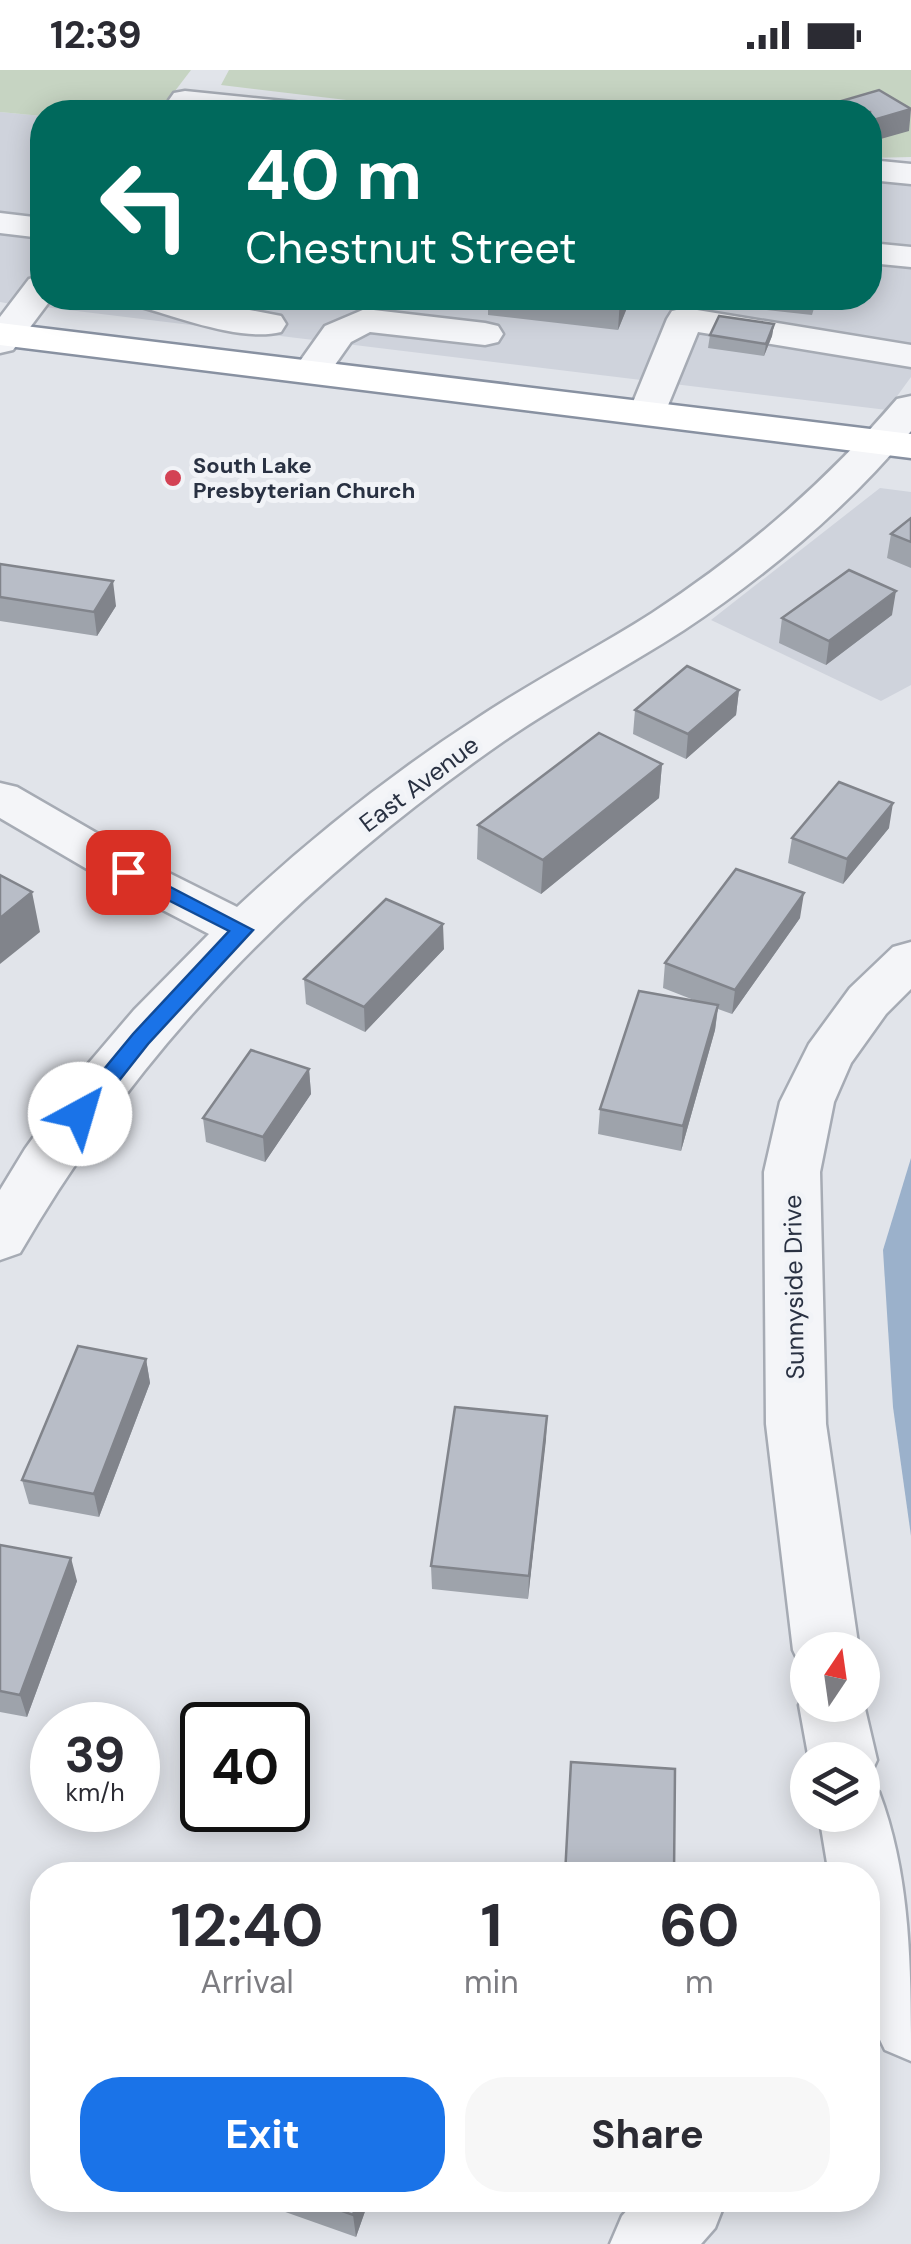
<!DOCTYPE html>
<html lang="en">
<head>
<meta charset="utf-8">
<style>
  body { margin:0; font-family:"DM Sans",sans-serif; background:#f7f7f7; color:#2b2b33; height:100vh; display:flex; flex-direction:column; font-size:38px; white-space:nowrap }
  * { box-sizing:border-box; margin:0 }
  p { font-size:32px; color:#7c7c81 }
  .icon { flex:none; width:55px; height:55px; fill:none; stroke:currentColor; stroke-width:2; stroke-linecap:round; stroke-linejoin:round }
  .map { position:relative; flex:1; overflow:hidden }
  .details { position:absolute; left:30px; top:1792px; width:850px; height:350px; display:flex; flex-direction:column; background:#fff; border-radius:40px; box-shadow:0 5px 25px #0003 }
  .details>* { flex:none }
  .banner { position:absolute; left:30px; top:30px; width:852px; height:210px; border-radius:40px; box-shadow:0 5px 25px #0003; background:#00695c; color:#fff; overflow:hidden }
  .needle { width:65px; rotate:13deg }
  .tools { position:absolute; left:790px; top:1562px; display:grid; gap:20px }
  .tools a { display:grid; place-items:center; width:90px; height:90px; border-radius:50%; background:#fff; box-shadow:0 5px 25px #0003; font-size:50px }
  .speed { position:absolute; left:30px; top:1632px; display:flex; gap:20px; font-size:50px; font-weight:700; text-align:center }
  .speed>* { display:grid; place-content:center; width:130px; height:130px; border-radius:50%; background:#fff; box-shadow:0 5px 25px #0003; line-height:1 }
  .speed small { font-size:25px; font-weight:400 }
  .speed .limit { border:5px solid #111; border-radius:15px; background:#fff; color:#111 }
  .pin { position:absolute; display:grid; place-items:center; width:85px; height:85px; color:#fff; margin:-42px; border-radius:20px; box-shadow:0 5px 15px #0006 }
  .me { position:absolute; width:110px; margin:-55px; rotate:39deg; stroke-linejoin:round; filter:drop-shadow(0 0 8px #0008) }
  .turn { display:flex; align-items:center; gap:35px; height:210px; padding:0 50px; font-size:45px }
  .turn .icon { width:130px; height:130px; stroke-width:2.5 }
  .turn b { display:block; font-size:70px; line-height:85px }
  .eta { display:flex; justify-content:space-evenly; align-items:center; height:170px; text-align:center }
  .eta b { font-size:60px; font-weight:700; line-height:70px }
  .action { display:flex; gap:20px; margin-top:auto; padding:20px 50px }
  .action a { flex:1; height:115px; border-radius:40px; background:#1a73e8; color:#fff; font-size:40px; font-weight:700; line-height:115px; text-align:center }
  .action a+a { background:#f7f7f7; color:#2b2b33 }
  .status { display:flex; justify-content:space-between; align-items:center; height:70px; padding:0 50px; background:#fff; direction:ltr }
  .status svg { height:28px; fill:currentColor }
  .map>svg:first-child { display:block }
  .built { fill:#cfd3dc }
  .green { fill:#c6d4c2 }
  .water { fill:#9bb1cb }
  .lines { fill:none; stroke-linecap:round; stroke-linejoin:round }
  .minor-casing { stroke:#a6abb4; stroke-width:5 }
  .highway-casing { stroke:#8891a1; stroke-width:5 }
  .minor { fill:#f4f5f8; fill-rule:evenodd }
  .highway { fill:#fff; fill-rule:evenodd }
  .wall { fill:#9ea3ab }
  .shaded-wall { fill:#81848b }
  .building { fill:#b8bdc7; stroke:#81848b; stroke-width:2.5 }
  .route { fill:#1a73e8; stroke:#114b97; stroke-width:2.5 }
  .poi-dot { fill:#d34254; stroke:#f1f3f7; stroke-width:4 }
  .labels { text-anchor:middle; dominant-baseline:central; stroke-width:10; stroke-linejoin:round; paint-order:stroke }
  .far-poi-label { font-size:22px; font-weight:bold; fill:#293142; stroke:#f1f3f7; text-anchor:start }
  .street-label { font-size:25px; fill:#293142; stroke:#f1f3f7 }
</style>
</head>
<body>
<div class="status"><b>12:39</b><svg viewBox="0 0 49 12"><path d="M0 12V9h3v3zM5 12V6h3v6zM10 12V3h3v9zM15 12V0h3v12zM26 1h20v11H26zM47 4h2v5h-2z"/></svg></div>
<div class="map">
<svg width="911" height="2174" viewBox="0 0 911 2174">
  <rect width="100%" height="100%" fill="#e1e4ea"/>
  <path class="built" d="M0,42L42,46V193L11,234L0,232Z
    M870,108L911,112V307L887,340L44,237L52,228H870Z
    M880,418L911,422V615L881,631L711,550Z"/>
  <path class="green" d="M0,0H191L159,42H42V46L0,42Z
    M229,0H911V87L870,88V42H447L221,15Z"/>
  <path class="water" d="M911,1088V1466L893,1337L883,1180Z"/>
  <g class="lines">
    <g class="minor-casing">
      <path id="minor" d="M185,21L303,33L314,35L319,42H215L174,37L169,30L174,23Z
        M870,90L911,94V114L870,110Z
        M0,143L42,148V168L0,163Z
        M870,173L911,177V197L870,193Z
        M42,206V228H52L13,280L0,283V247L29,209Z
        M133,228H187L281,246L286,254L281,262C241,272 177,247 138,236Z
        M685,238L911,275V297L698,262L662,350L648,354L634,350L629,342L667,249L672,241Z
        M365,239L485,253L498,256L503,264L498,272L485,275L370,262L351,272L325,309L312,312L299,309L293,301L325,256Z
        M911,326V361C846,439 768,504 684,560C625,598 562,631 504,671C304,810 142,972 20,1183L0,1190V1120L25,1079L76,1008L134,940L209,864L111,813L0,748V713L17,717L145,791L237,837C311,768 391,704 476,649C533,611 594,580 652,543C744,483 826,412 897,329Z
        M911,872V919L886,944L851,993L834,1032L820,1102L826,1354L859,1580H808V1603L803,1601L793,1580L766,1354L764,1102L780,1032L809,974L850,918L893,877Z
        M808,1617V1635H862V1626L877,1690L867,1712L862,1714V1690H809L799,1635Z
        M862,1715L879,1722C911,1806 911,1900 911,1991L885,1980L868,1945V1805H829L819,1745H862Z
        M636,2130H726L715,2158L701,2174H610L622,2146Z"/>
    </g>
    <g class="highway-casing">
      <path id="highway" d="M0,253L911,364V388L0,275Z"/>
    </g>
    <use href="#minor" class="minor"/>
    <use href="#highway" class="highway"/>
  </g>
  <path class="wall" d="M398,228H458L455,235L398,229Z
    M488,228H631L618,260L488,245Z
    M658,228H817L812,245Z
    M774,254L772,266L764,286L708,278L710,265Z
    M911,448V498L887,488L891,464Z
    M0,494L116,536L97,566L0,551Z
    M892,545L826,595L779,573L782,548Z
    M739,620L736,645L686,689L633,664L635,640Z
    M662,694L659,728L541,824L477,789L478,755Z
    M889,758L843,814L788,793L792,768Z
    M800,848L732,944L718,939L715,960L681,1081L598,1064L600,1039L699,932L663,918L665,893Z
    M444,879L365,962L306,934L304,909Z
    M309,999L311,1024L265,1092L206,1072L203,1048Z
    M146,1289L150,1313L99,1447L29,1434L22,1410Z
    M547,1346L528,1529L432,1519L431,1496Z
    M0,1475L77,1511L27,1647L0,1642Z
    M273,2130H369L356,2167L274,2138Z"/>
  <path class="shaded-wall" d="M911,39L909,61L870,72V51Z
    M620,228H631L618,260L620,229Z
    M774,254L772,266L764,286L766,274Z
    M113,511L116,536L97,566L94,542Z
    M896,521L892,545L826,595L829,571Z
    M739,620L736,645L686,689L688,664Z
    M662,694L659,728L541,824L543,790Z
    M893,733L889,758L843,814L847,789Z
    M32,822L40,862L0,894V848Z
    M804,823L800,848L732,944L735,920Z
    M443,854L444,879L365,962L364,937Z
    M718,935L715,960L681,1081L683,1056Z
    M309,999L311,1024L265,1092L263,1067Z
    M146,1289L150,1313L99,1447L94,1424Z
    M547,1346L546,1370L528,1529L529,1506Z
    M71,1488L77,1511L27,1647L20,1625Z
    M358,2130H369L356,2167L353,2145Z"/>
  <path class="building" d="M879,20L911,39L870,51V42H821L814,39Z
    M870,101L875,102L870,123Z
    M719,246L774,254L766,274L710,265Z
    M911,448V472L891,464Z
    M0,494L113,511L94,542L0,527Z
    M849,500L896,521L829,571L782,548Z
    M687,596L739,620L688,664L635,640Z
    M599,663L662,694L543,790L478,755Z
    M839,712L893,733L847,789L792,768Z
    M736,799L804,823L735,920L665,893Z
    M0,805L32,822L0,848Z
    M386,829L443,854L364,937L304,909Z
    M639,921L718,935L683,1056L600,1039Z
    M251,980L309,999L263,1067L203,1048Z
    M78,1276L146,1289L94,1424L22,1410Z
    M455,1337L547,1346L529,1506L431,1496Z
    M0,1475L71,1488L20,1625L0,1621Z
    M571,1692L675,1699L674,1805H565Z
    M312,2130H358L353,2145Z"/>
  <path class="route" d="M128,795L253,860L148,974L88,1050L80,1052L69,1044L72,1038L133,964L229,861L121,806V797Z"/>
  <circle class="poi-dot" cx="173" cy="408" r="10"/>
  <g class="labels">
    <g class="far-poi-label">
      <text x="193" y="395">South Lake<tspan x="193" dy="25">Presbyterian Church</tspan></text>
    </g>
    <g class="street-label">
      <text transform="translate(419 714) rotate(-37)">East Avenue</text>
      <text transform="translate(794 1217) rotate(-91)">Sunnyside Drive</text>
    </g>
  </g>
</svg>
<div class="tools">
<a><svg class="needle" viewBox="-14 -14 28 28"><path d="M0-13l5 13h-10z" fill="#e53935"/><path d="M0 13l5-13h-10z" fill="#7c7c81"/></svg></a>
<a><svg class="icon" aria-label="layers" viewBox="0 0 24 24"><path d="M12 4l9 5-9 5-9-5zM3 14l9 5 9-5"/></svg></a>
</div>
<div class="speed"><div>39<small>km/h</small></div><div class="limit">40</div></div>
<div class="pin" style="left:128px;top:802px;background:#d93025"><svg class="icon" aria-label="arrive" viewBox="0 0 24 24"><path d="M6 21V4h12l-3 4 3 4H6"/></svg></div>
<svg class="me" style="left:80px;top:1044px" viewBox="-20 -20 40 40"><circle r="19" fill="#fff"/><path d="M0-13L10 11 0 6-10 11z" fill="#1a73e8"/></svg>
<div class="banner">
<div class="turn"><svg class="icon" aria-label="left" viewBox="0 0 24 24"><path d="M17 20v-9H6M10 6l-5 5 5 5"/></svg><div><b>40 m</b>Chestnut Street</div></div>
</div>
<section class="details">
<div class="eta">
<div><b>12:40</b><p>Arrival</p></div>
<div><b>1</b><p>min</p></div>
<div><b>60</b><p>m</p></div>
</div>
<div class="action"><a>Exit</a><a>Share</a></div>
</section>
</div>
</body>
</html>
